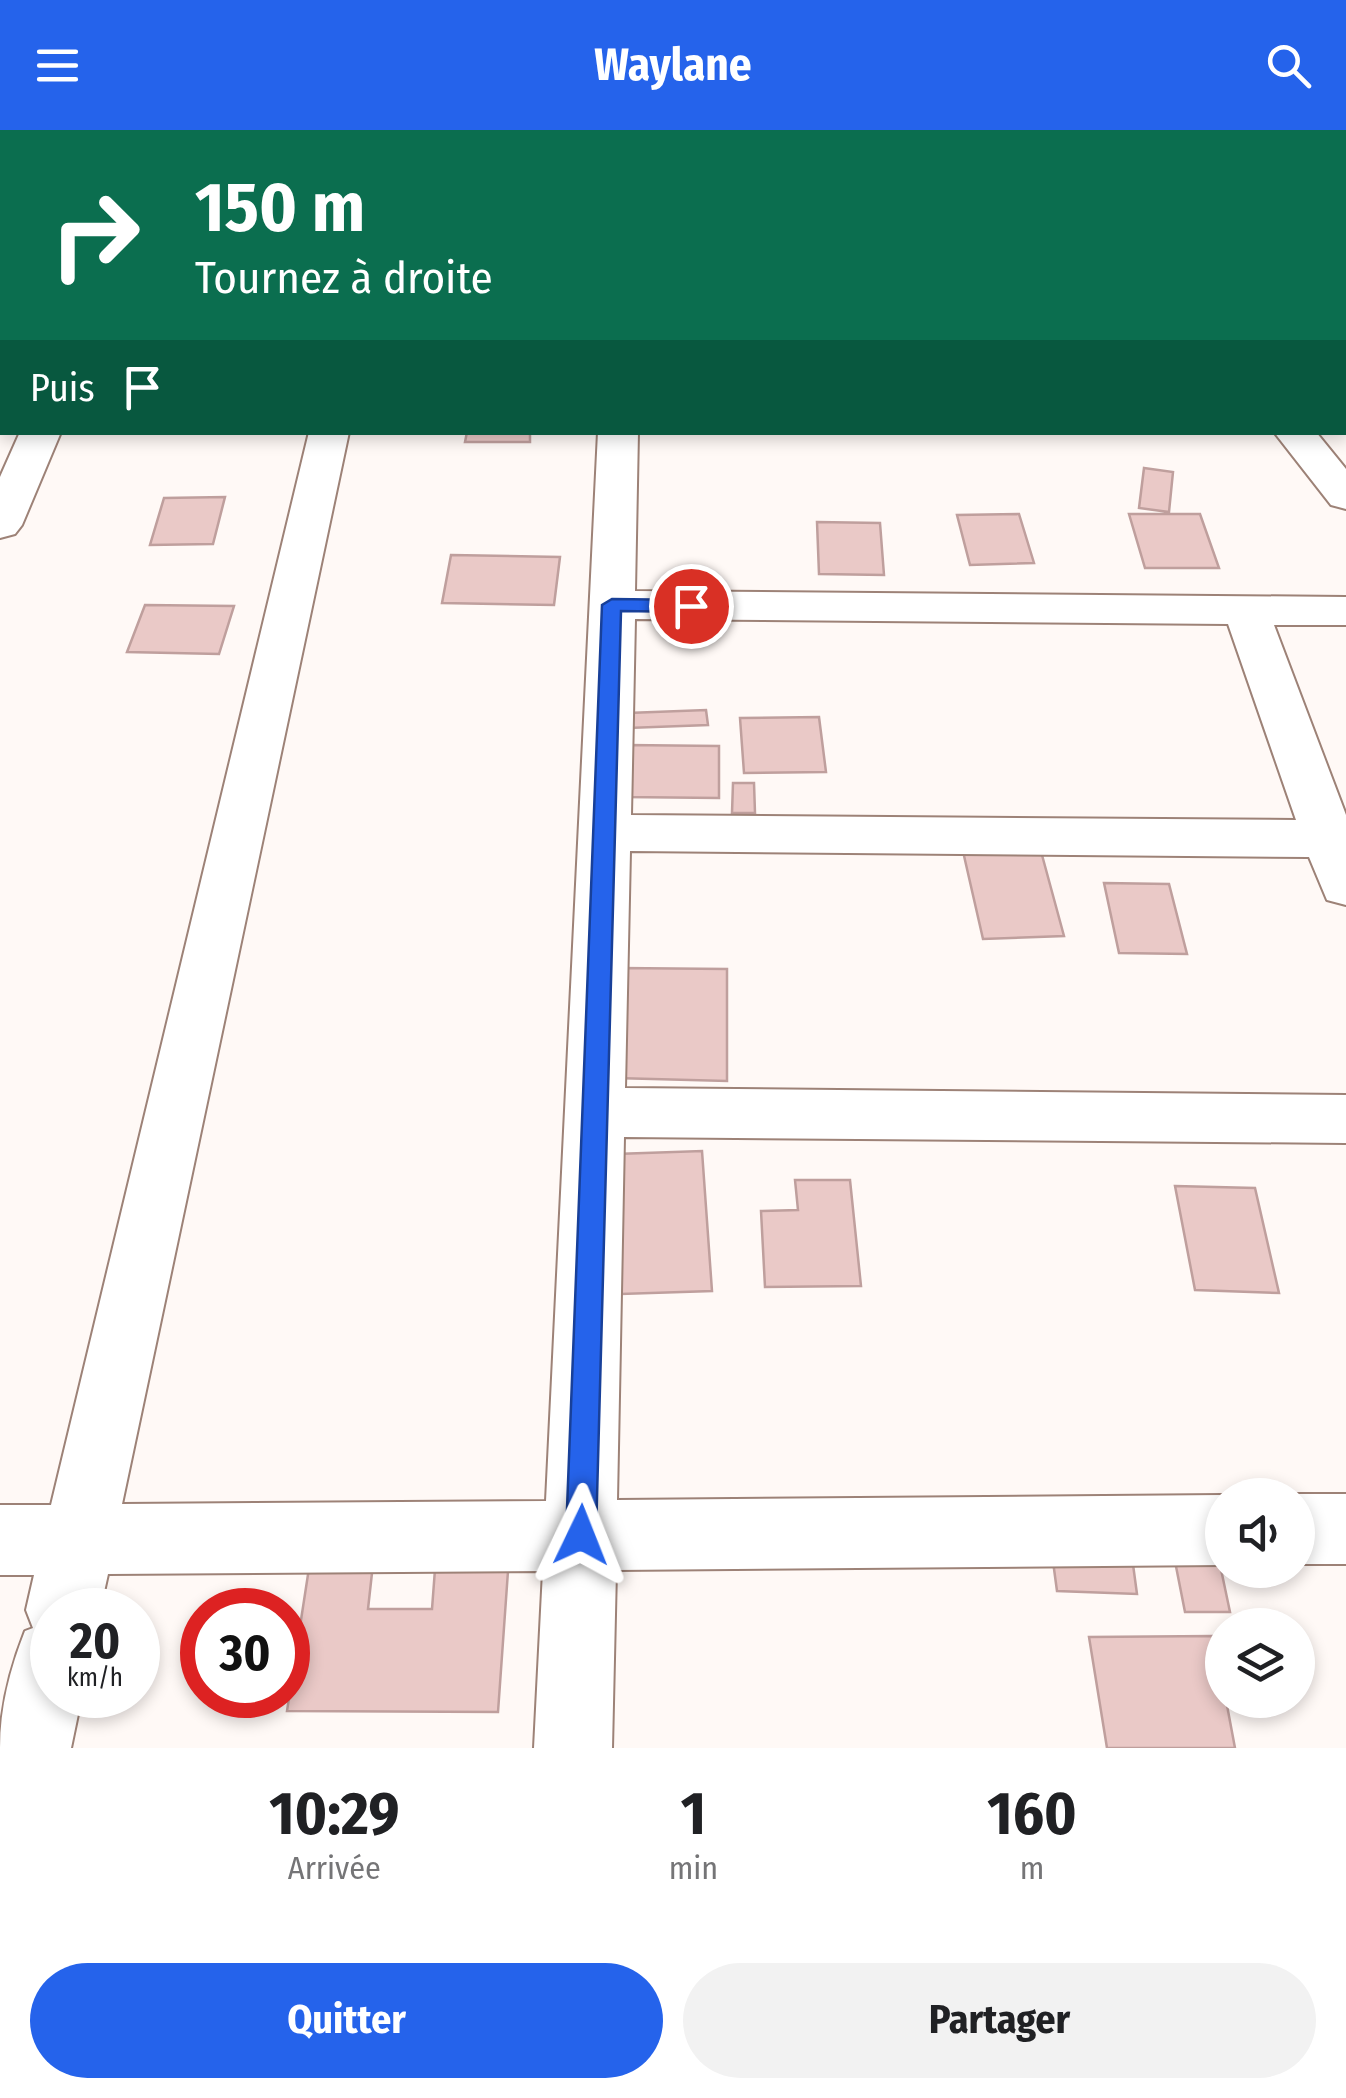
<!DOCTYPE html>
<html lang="fr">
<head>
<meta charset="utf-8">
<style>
  body { margin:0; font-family:"Fira Sans Condensed",sans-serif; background:#f2f2f2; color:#202124; height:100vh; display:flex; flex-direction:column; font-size:38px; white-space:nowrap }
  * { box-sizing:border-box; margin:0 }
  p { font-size:32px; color:#757577 }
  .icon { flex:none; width:55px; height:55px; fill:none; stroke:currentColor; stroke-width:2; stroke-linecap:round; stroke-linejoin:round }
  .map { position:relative; height:1618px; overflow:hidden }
  .details { display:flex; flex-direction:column; background:#fff; flex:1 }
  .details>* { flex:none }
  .hud { position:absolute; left:0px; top:0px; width:1348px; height:305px; box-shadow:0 5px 15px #0003; background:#0b6e4f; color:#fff; overflow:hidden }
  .fabs { position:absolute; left:1205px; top:1348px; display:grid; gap:20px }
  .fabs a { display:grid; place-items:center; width:110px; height:110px; border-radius:50%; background:#fff; box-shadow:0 5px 15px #0003; font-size:50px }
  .speed { position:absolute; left:30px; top:1458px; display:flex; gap:20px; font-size:50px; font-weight:700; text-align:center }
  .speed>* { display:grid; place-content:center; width:130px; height:130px; border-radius:50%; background:#fff; box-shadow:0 5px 15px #0003; line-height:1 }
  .speed small { font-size:25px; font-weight:400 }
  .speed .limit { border:15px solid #d22; background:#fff; color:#111 }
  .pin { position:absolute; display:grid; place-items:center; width:85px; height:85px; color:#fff; margin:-42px; border:5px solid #fff; border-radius:50%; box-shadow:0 2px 10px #0007 }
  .me { position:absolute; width:110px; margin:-55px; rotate:2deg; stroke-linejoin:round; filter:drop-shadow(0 0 8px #0008) }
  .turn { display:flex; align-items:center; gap:35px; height:210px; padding:0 30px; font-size:45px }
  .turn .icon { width:130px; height:130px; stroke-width:2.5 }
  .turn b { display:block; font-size:70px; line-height:85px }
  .then { display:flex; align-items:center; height:95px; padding:0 30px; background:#0003; gap:20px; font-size:38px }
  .eta { display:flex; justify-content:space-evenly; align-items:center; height:170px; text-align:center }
  .eta b { font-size:60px; font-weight:700; line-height:70px }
  .action { display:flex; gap:20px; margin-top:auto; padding:20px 30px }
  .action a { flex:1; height:115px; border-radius:60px; background:#2563eb; color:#fff; font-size:40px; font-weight:700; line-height:115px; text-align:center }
  .action a+a { background:#f2f2f2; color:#202124 }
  header { display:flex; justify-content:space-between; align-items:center; height:130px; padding:0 30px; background:#2563eb; color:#fff; font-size:45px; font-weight:700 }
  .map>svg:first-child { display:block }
  .building { fill:#eac9c7; stroke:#bf9f9d; stroke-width:2.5 }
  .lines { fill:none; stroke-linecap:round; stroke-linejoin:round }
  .minor-casing { stroke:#9d8277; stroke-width:4 }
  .minor { fill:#fff; fill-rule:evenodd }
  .route { fill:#2563eb; stroke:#184099; stroke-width:2.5 }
</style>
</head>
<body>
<header><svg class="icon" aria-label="menu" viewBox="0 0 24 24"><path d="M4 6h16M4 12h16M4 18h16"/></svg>Waylane<svg class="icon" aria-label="search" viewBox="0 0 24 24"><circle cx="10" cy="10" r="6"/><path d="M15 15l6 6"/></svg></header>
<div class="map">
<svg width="1346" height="1618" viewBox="0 0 1346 1618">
  <rect width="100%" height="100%" fill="#fff9f6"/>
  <path class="building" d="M467,302H530V312H465Z
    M1144,338L1173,342L1169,382L1139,378Z
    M225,367L213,414L150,415L164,368Z
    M1019,384L1034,433L970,435L957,385Z
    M1129,384H1200L1219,438H1145Z
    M817,392L880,393L884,445L819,444Z
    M451,425L560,427L554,475L442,473Z
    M145,475L234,476L219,524L127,522Z
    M706,580L708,595L628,598V583Z
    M819,587L826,642L744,643L740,588Z
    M627,615L719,616V668L624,667Z
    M733,653H754L755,683H732Z
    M1039,714L1064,806L983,809L962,717Z
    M1104,753L1169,754L1187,824L1119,823Z
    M620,838L727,839V951L615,948Z
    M702,1021L712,1161L621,1164L616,1024Z
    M795,1050H850L861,1156L765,1157L761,1081L798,1080Z
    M1175,1056L1255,1058L1279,1163L1195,1160Z
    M1170,1406H1214L1230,1482H1185Z
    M1052,1424L1132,1427L1137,1464L1057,1461Z
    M311,1425H374L368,1479H432L436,1426L509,1427L498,1582L287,1581Z
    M1212,1506L1222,1570H1226L1235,1618H1107L1089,1507Z"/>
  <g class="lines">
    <g class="minor-casing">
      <path id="minor" d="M1032,0H1065L1066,2H1034Z
        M1222,0H1258L1259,2H1224Z
        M1345,45H1346V66H1345Z
        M20,302H61L22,395L15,404L0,408V347Z
        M309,302H349L122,1374L546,1371L598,302H638L635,461L1346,467V495H1274L1346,685V775L1327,770L1309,727L630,721L625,958L1346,965V1013L624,1007L617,1370L1222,1365V1435L616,1440L612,1618H534L543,1441L108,1444L100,1480H52V1565H82L71,1618H0C0,1577 10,1539 25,1501L33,1498L26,1480L34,1445H0V1375H51ZM635,489L1228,494L1296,690L631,685Z
        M1274,302H1316L1346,339V379L1331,375Z
        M1298,1364H1346V1434H1298Z"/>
    </g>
    <use href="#minor" class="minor"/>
  </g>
  <path class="route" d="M612,469L691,470L700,476L691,482L621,481L596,1405L591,1415L581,1419L570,1415L566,1405L602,475Z"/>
</svg>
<div class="fabs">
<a><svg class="icon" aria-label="sound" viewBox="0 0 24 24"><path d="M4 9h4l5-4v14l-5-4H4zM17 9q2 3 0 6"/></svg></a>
<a><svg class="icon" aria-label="layers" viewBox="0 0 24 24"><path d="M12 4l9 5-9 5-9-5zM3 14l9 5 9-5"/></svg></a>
</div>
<div class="speed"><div>20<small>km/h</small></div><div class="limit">30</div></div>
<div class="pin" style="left:691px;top:476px;background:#d93025"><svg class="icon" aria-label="arrive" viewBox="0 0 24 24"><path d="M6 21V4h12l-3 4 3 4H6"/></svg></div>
<svg class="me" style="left:581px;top:1405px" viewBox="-20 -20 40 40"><path d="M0-17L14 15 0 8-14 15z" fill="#2563eb" stroke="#fff" stroke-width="4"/></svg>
<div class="hud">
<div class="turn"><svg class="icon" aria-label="right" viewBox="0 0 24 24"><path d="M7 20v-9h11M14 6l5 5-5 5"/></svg><div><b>150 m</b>Tournez à droite</div></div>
<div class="then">Puis<svg class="icon" aria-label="arrive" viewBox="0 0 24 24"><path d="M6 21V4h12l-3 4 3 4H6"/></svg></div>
</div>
</div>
<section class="details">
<div class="eta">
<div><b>10:29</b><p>Arrivée</p></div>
<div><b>1</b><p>min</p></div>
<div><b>160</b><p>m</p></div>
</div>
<div class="action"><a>Quitter</a><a>Partager</a></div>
</section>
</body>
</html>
